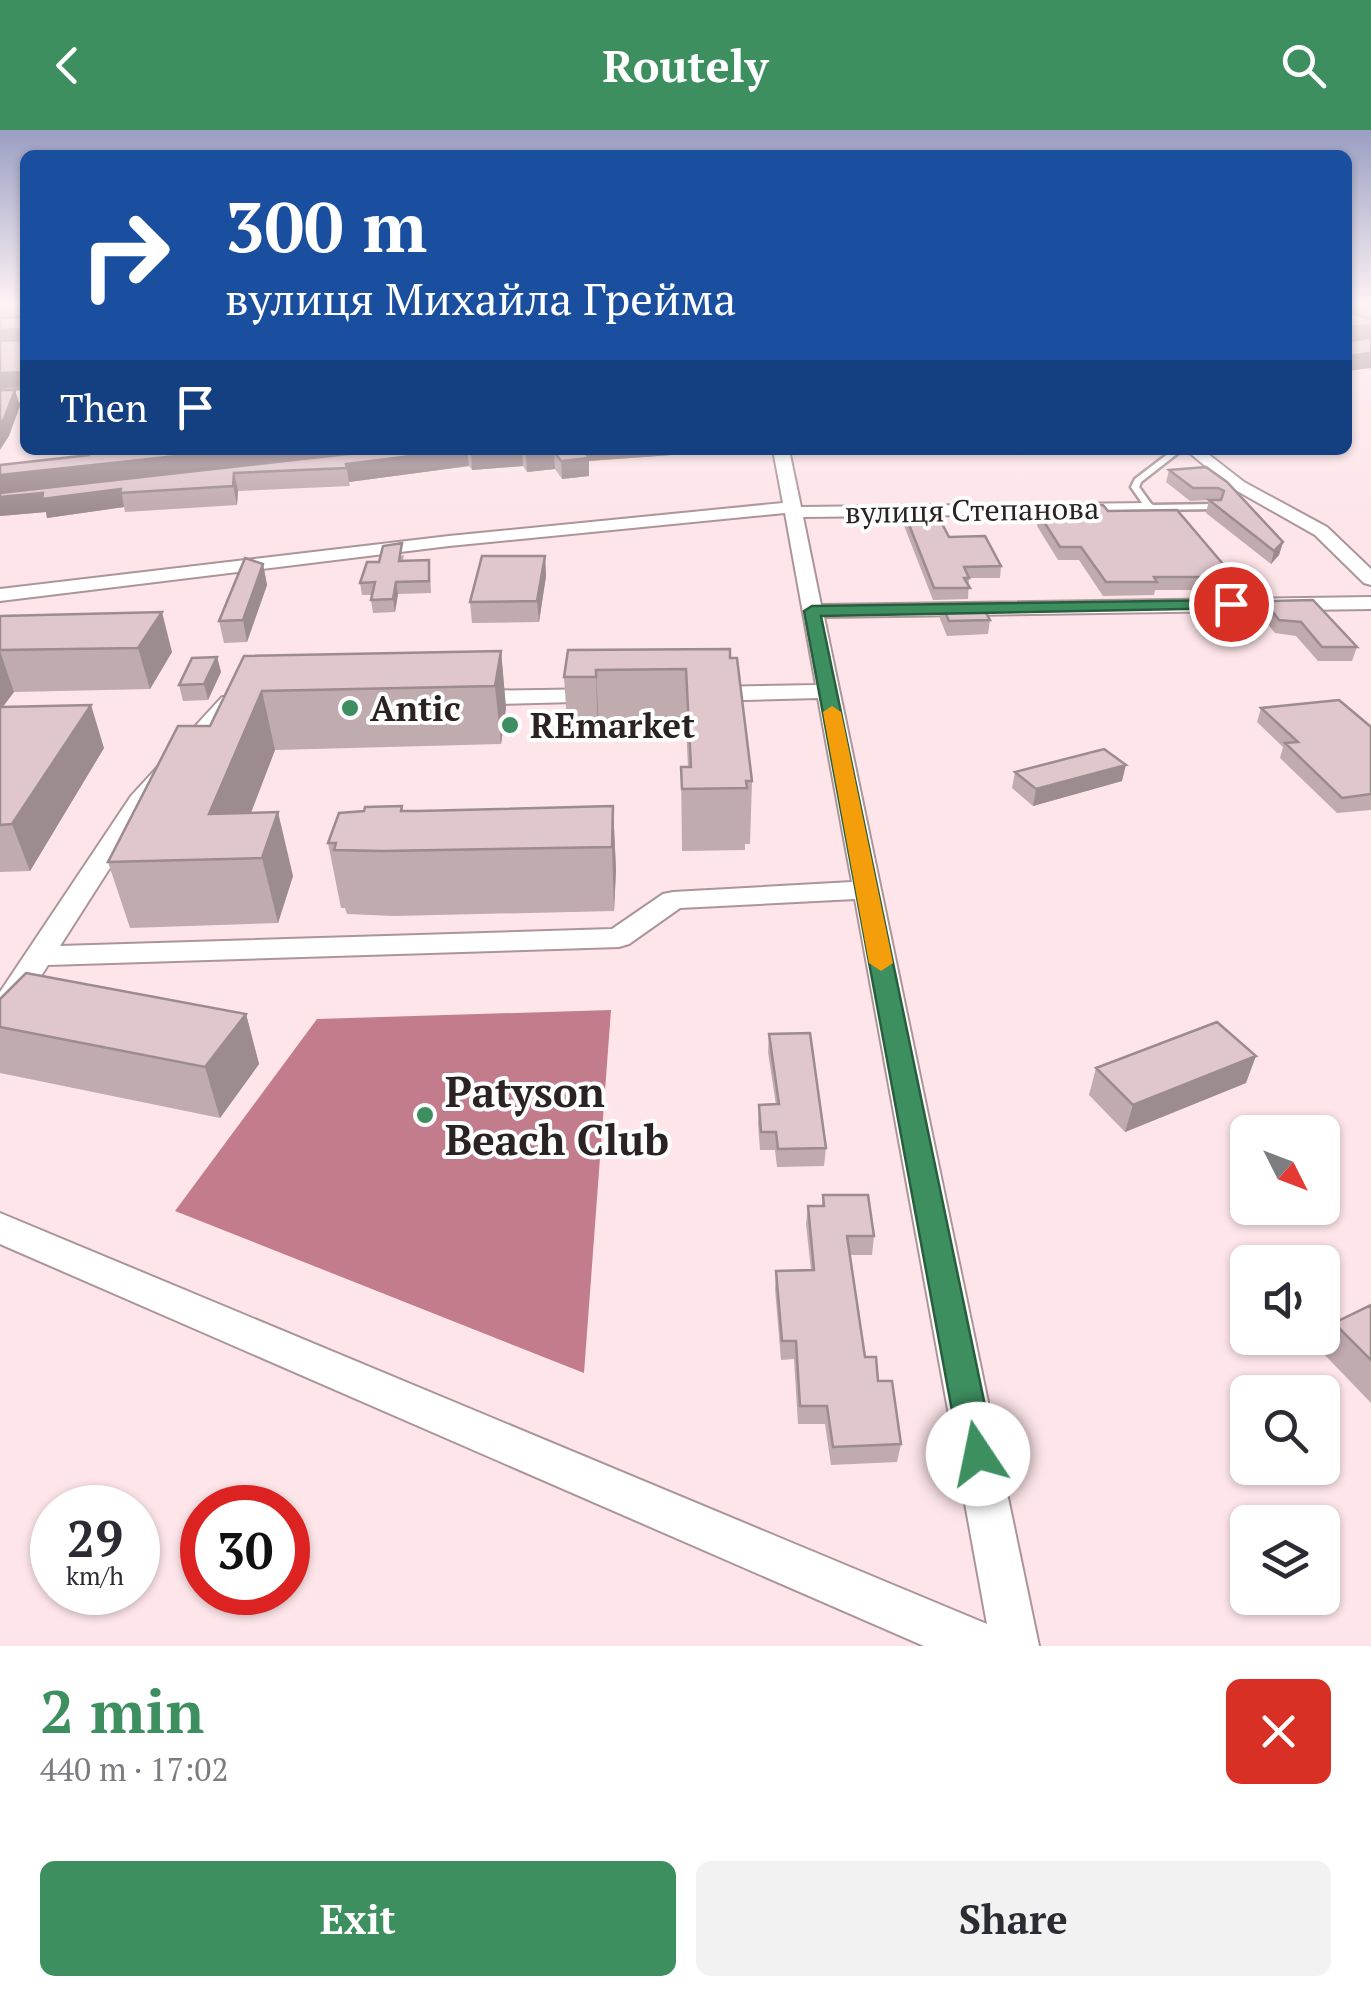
<!DOCTYPE html>
<html lang="en">
<head>
<meta charset="utf-8">
<style>
  body { margin:0; font-family:"PT Serif",serif; background:#f2f2f3; color:#2b2b33; height:100vh; display:flex; flex-direction:column; font-size:38px; white-space:nowrap }
  * { box-sizing:border-box; margin:0 }
  p { font-size:32px; color:#7c7c81 }
  .icon { flex:none; width:55px; height:55px; fill:none; stroke:currentColor; stroke-width:2; stroke-linecap:round; stroke-linejoin:round }
  .map { position:relative; height:1516px; overflow:hidden }
  .side { display:flex; flex-direction:column; background:#fff; flex:1 }
  .side>* { flex:none }
  .guide { position:absolute; left:20px; top:20px; width:1332px; height:305px; border-radius:15px; box-shadow:0 2px 8px #0004; background:#1a4fa0; color:#fff; overflow:hidden }
  .needle { width:65px; rotate:132deg }
  .controls { position:absolute; left:1230px; top:985px; display:grid; gap:20px }
  .controls a { display:grid; place-items:center; width:110px; height:110px; border-radius:15px; background:#fff; box-shadow:0 2px 8px #0004; font-size:50px }
  .speed { position:absolute; left:30px; top:1355px; display:flex; gap:20px; font-size:50px; font-weight:700; text-align:center }
  .speed>* { display:grid; place-content:center; width:130px; height:130px; border-radius:50%; background:#fff; box-shadow:0 2px 8px #0004; line-height:1 }
  .speed small { font-size:25px; font-weight:400 }
  .speed .limit { border:15px solid #d22; background:#fff; color:#111 }
  .pin { position:absolute; display:grid; place-items:center; width:85px; height:85px; color:#fff; margin:-42px; border:5px solid #fff; border-radius:50%; box-shadow:0 2px 10px #0007 }
  .me { position:absolute; width:110px; margin:-55px; rotate:349deg; stroke-linejoin:round; filter:drop-shadow(0 0 8px #0008) }
  .turn { display:flex; align-items:center; gap:35px; height:210px; padding:0 40px; font-size:45px }
  .turn .icon { width:130px; height:130px; stroke-width:2.5 }
  .turn b { display:block; font-size:70px; line-height:85px }
  .then { display:flex; align-items:center; height:95px; padding:0 40px; background:#0003; gap:20px; font-size:38px }
  .round { display:grid; place-items:center; flex:none; width:105px; height:105px; border-radius:15px; background:#f2f2f3 }
  .overview { display:flex; align-items:center; justify-content:space-between; height:170px; padding:0 40px }
  h1 { font-size:60px; font-weight:700; line-height:75px; color:#3d8f60 }
  .cta { display:flex; gap:20px; margin-top:auto; padding:20px 40px }
  .cta a { flex:1; height:115px; border-radius:15px; background:#3d8f60; color:#fff; font-size:40px; font-weight:700; line-height:115px; text-align:center }
  .cta a+a { background:#f2f2f3; color:#2b2b33 }
  header { display:flex; justify-content:space-between; align-items:center; height:130px; padding:0 40px; background:#3d8f60; color:#fff; font-size:45px; font-weight:700 }
  .map>svg:first-child { display:block }
  .water { fill:#c27c8b }
  .lines { fill:none; stroke-linecap:round; stroke-linejoin:round }
  .lane-casing { stroke:#ab9599; stroke-width:5 }
  .street-casing { stroke:#ab9599; stroke-width:4 }
  .secondary-casing { stroke:#ab9599; stroke-width:5 }
  .lane { fill:#fff; fill-rule:evenodd }
  .street { fill:#fff; fill-rule:evenodd }
  .secondary { fill:#fff; fill-rule:evenodd }
  .wall { fill:#c0abaf }
  .shaded-wall { fill:#9c8b8f }
  .building { fill:#dfc7cc; stroke:#9c8b8f; stroke-width:2.5 }
  .route { fill:#3d8f60; stroke:#285d3e; stroke-width:2.5 }
  .slow { fill:#f59e0b }
  .poi-dot { fill:#3d8f60; stroke:#fff; stroke-width:4 }
  .labels { text-anchor:middle; dominant-baseline:central; stroke-width:8; stroke-linejoin:round; paint-order:stroke }
  .far-street-label { font-size:30px; fill:#2a2223; stroke:#fff }
  .poi-label { font-size:35px; font-weight:bold; fill:#2a2223; stroke:#fff; text-anchor:start }
  .near-poi-label { font-size:42px; font-weight:bold; fill:#2a2223; stroke:#fff; text-anchor:start }
</style>
</head>
<body>
<header><svg class="icon" aria-label="back" viewBox="0 0 24 24"><path d="M15 5l-7 7 7 7"/></svg>Routely<svg class="icon" aria-label="search" viewBox="0 0 24 24"><circle cx="10" cy="10" r="6"/><path d="M15 15l6 6"/></svg></header>
<div class="map">
<svg width="1371" height="1516" viewBox="0 0 1371 1516">
  <rect width="100%" height="100%" fill="#fde5e9"/>
  <path class="water" d="M611,880L584,1243L175,1081L317,889Z"/>
  <g class="lines">
    <g class="lane-casing">
      <path id="lane" d="M1173,320H1182L1141,352L1139,357L1152,375L1215,374L1219,377L1218,379L1147,380L1131,357L1135,349Z"/>
    </g>
    <g class="street-casing">
      <path id="street" d="M773,320H789L801,377L1150,373L1158,378L1150,383L803,387L821,475L1371,467V479L824,487L1039,1516H924L0,1114V1083L987,1494L855,769L680,778L629,814L619,817L48,835L11,893L0,897V862L131,666L222,567H247L250,572L236,579L150,675L60,816L612,799L663,764L673,762L852,752L818,568L707,571L696,564L707,557L816,555L785,383L449,416L0,471V459L449,406L783,373Z
        M1186,320H1203L1244,352L1327,397L1371,439V455L1364,453L1315,405L1232,358Z
        M604,559L612,561L615,566L612,571L467,575L456,568L467,561Z"/>
    </g>
    <g class="secondary-casing">
      <path id="secondary" d="M25,260V272L0,274V262Z"/>
    </g>
    <use href="#lane" class="lane"/>
    <use href="#street" class="street"/>
    <use href="#secondary" class="secondary"/>
  </g>
  <path class="wall" d="M0,173H25V257L0,259L24,186L0,187Z
    M1348,173H1371V195L1348,241Z
    M90,320H685V324L589,331V346L562,349L555,339L527,342L523,336L472,340L469,336L349,352L350,356L238,361L237,375L125,382L124,377L47,388L46,382L0,386V335L89,325Z
    M1206,337L1283,412L1279,425L1271,434L1206,383L1209,370L1190,371L1166,352L1169,340Z
    M1067,376L1108,381L1234,447L1231,460H1155L1154,465L1103,466L1079,430H1058L1037,396L1039,384H1066Z
    M904,382L1001,436L1000,448H969L968,469L933,470L903,393Z
    M404,425L403,431L430,443L431,463L398,464L395,482L373,483L371,470L372,465H362L360,453L379,432Z
    M545,426L546,446L539,492L472,493L470,472Z
    M263,434L267,455L247,512L224,513L219,491Z
    M1264,471L1357,517L1352,531H1318L1296,506L1275,503L1260,484Z
    M942,475L990,490L988,504L947,506L940,489Z
    M0,486L172,522L150,559L14,562L3,577L104,618L30,741L0,742Z
    M568,520L730,528L752,651L750,714H745V720L682,721L681,637H688L686,597L599,598L598,605H568L564,547Z
    M501,521L506,578L501,614L275,620L251,683L293,746L278,793L130,798L108,732L210,596L244,526Z
    M217,527L221,542L208,570L183,571L179,555Z
    M1261,578L1371,597V680L1337,683L1280,628L1283,617L1257,592Z
    M1015,642L1122,651L1033,676L1012,658Z
    M402,676L403,681L613,676L616,740L614,781L394,786L347,784L345,778H341L328,713Z
    M0,869L246,884L259,934L220,988L0,943Z
    M769,904L826,1018L824,1036L777,1037L775,1020H760L758,993L759,975H776L768,922Z
    M1096,938L1246,953L1125,1002L1089,965Z
    M823,1065L874,1106L872,1125H849L865,1227L878,1251L901,1314L897,1332L831,1335L825,1294H798L794,1229L781,1230L775,1159L776,1141L811,1140L806,1094L808,1076H822Z
    M1371,1175V1273L1320,1220L1334,1193Z"/>
  <path class="shaded-wall" d="M1371,195V209L1348,212L1350,197Z
    M20,199L25,213L0,215V200Z
    M1371,223V238L1348,241V226Z
    M25,235V257L0,259V243Z
    M15,260L20,276L9,306L0,320V295Z
    M232,320H390L0,364V345Z
    M459,320H467L469,336L349,352L346,334Z
    M507,320H522L523,336L472,340L471,322Z
    M580,320H685V324L589,331V346L562,349L561,331Z
    M554,321L555,339L527,342L526,324Z
    M234,343L238,361L237,375L233,356Z
    M121,359L124,377L47,388L46,382L0,386V367Z
    M1283,412L1279,425L1271,434L1274,421Z
    M545,426L546,446L539,492L537,471Z
    M263,434L267,455L247,512L243,490Z
    M396,452L398,464L395,482L393,469Z
    M162,482L172,522L150,559L138,518Z
    M0,521L14,562L0,580Z
    M501,521L506,578L501,614L495,556Z
    M217,527L221,542L208,570L204,554Z
    M596,540L599,598L598,605L596,547Z
    M262,561L275,620L233,729L209,684Z
    M91,575L104,618L30,741L12,694Z
    M1126,635L1122,651L1033,676L1036,659Z
    M613,676L616,740L614,781L612,717Z
    M278,682L293,746L278,793L262,728Z
    M246,884L259,934L220,988L205,937Z
    M1256,926L1246,953L1125,1002L1133,975Z"/>
  <path class="building" d="M21,173H25V235L23,242L0,243V211L21,210L25,202L20,199L0,200V188L24,187L25,176Z
    M1348,173H1350L1351,183L1371,189V195L1350,197L1349,208L1353,211L1371,207V223L1348,226Z
    M0,260H15L4,289L0,295Z
    M90,320H232L0,345V335L89,325Z
    M384,320H459L346,334L347,338L234,343L233,356L120,363L121,359L42,369L43,363L0,367V363Z
    M468,320H507L471,322Z
    M522,320H583L589,328L561,331L554,321L526,324Z
    M1206,337L1227,352L1283,412L1274,421L1209,370H1221L1224,361L1218,358H1193L1169,340Z
    M1103,375L1108,381L1177,380L1234,447H1154L1157,452H1106L1081,417H1060L1039,384H1073L1067,376Z
    M904,382H936L949,407L985,406L1001,436L964,437L969,448H964L970,458H934Z
    M402,413L399,431L429,430V451L396,452L393,469L371,470L375,452L360,453L367,432H379L383,416Z
    M482,426H545L537,471L470,472Z
    M245,428L263,434L243,490L219,491Z
    M1313,470L1357,517H1322L1301,492L1279,490L1264,471Z
    M981,474L990,490L949,491L942,475Z
    M162,482L138,518L0,520V486Z
    M730,519V528H737L752,651H746L747,658L682,659L681,637H691L686,539L596,540V547H564L568,520Z
    M501,521L495,556L262,561L209,684L278,682L262,728L108,732L178,596H210L244,526Z
    M217,527L204,554L179,555L192,528Z
    M1339,570L1371,597V664L1342,668L1285,613L1298,612L1261,578Z
    M91,575L12,694L0,695V577Z
    M1104,619L1126,635L1036,659L1015,642Z
    M402,676L401,681H418L613,676L612,717L383,721L334,720L336,713H328L339,683L364,681L365,677Z
    M26,843L246,884L205,937L0,897V869Z
    M1217,892L1256,926L1133,975L1096,938Z
    M810,903L826,1018L778,1019L776,1002H761L759,975L779,974L769,904Z
    M823,1065H868L874,1106H847L865,1227H876L878,1251H892L901,1314L833,1317L827,1276H800L796,1211H782L776,1141L814,1140L808,1076H824Z
    M1371,1175V1230L1334,1193Z"/>
  <linearGradient id="sky" x2="0" y2="1"><stop stop-color="#999ec3"/><stop offset="0.45" stop-color="#fef3f5"/><stop offset="1" stop-color="#fef3f5" stop-opacity="0"/></linearGradient>
  <rect width="1371" height="385" fill="url(#sky)"/>
  <path class="route" d="M1231,470L1236,471V478L821,486L995,1324L990,1336L978,1341L965,1336L960,1324L804,481L812,476Z"/>
  <path class="slow" d="M832,576L841,582L893,833L881,841L869,833L823,582Z"/>
  <g class="poi-dot">
    <circle cx="350" cy="578" r="10"/>
    <circle cx="510" cy="595" r="10"/>
    <circle cx="425" cy="985" r="10"/>
  </g>
  <g class="labels">
    <g class="far-street-label">
      <text transform="translate(972 380) rotate(-1)">вулиця Степанова</text>
    </g>
    <g class="poi-label">
      <text x="370" y="578">Antic</text>
      <text x="530" y="595">REmarket</text>
    </g>
    <g class="near-poi-label">
      <text x="445" y="961">Patyson<tspan x="445" dy="48">Beach Club</tspan></text>
    </g>
  </g>
</svg>
<div class="controls">
<a><svg class="needle" viewBox="-14 -14 28 28"><path d="M0-13l5 13h-10z" fill="#e53935"/><path d="M0 13l5-13h-10z" fill="#7c7c81"/></svg></a>
<a><svg class="icon" aria-label="sound" viewBox="0 0 24 24"><path d="M4 9h4l5-4v14l-5-4H4zM17 9q2 3 0 6"/></svg></a>
<a><svg class="icon" aria-label="search" viewBox="0 0 24 24"><circle cx="10" cy="10" r="6"/><path d="M15 15l6 6"/></svg></a>
<a><svg class="icon" aria-label="layers" viewBox="0 0 24 24"><path d="M12 4l9 5-9 5-9-5zM3 14l9 5 9-5"/></svg></a>
</div>
<div class="speed"><div>29<small>km/h</small></div><div class="limit">30</div></div>
<div class="pin" style="left:1231px;top:474px;background:#d93025"><svg class="icon" aria-label="arrive" viewBox="0 0 24 24"><path d="M6 21V4h12l-3 4 3 4H6"/></svg></div>
<svg class="me" style="left:978px;top:1324px" viewBox="-20 -20 40 40"><circle r="19" fill="#fff"/><path d="M0-13L10 11 0 6-10 11z" fill="#3d8f60"/></svg>
<div class="guide">
<div class="turn"><svg class="icon" aria-label="right" viewBox="0 0 24 24"><path d="M7 20v-9h11M14 6l5 5-5 5"/></svg><div><b>300 m</b>вулиця Михайла Грейма</div></div>
<div class="then">Then<svg class="icon" aria-label="arrive" viewBox="0 0 24 24"><path d="M6 21V4h12l-3 4 3 4H6"/></svg></div>
</div>
</div>
<section class="side">
<div class="overview"><div><h1>2 min</h1><p>440 m · 17:02</p></div><a class="round" style="background:#d93025;color:#fff"><svg class="icon" aria-label="close" viewBox="0 0 24 24"><path d="M6 6l12 12M18 6L6 18"/></svg></a></div>
<div class="cta"><a>Exit</a><a>Share</a></div>
</section>
</body>
</html>
